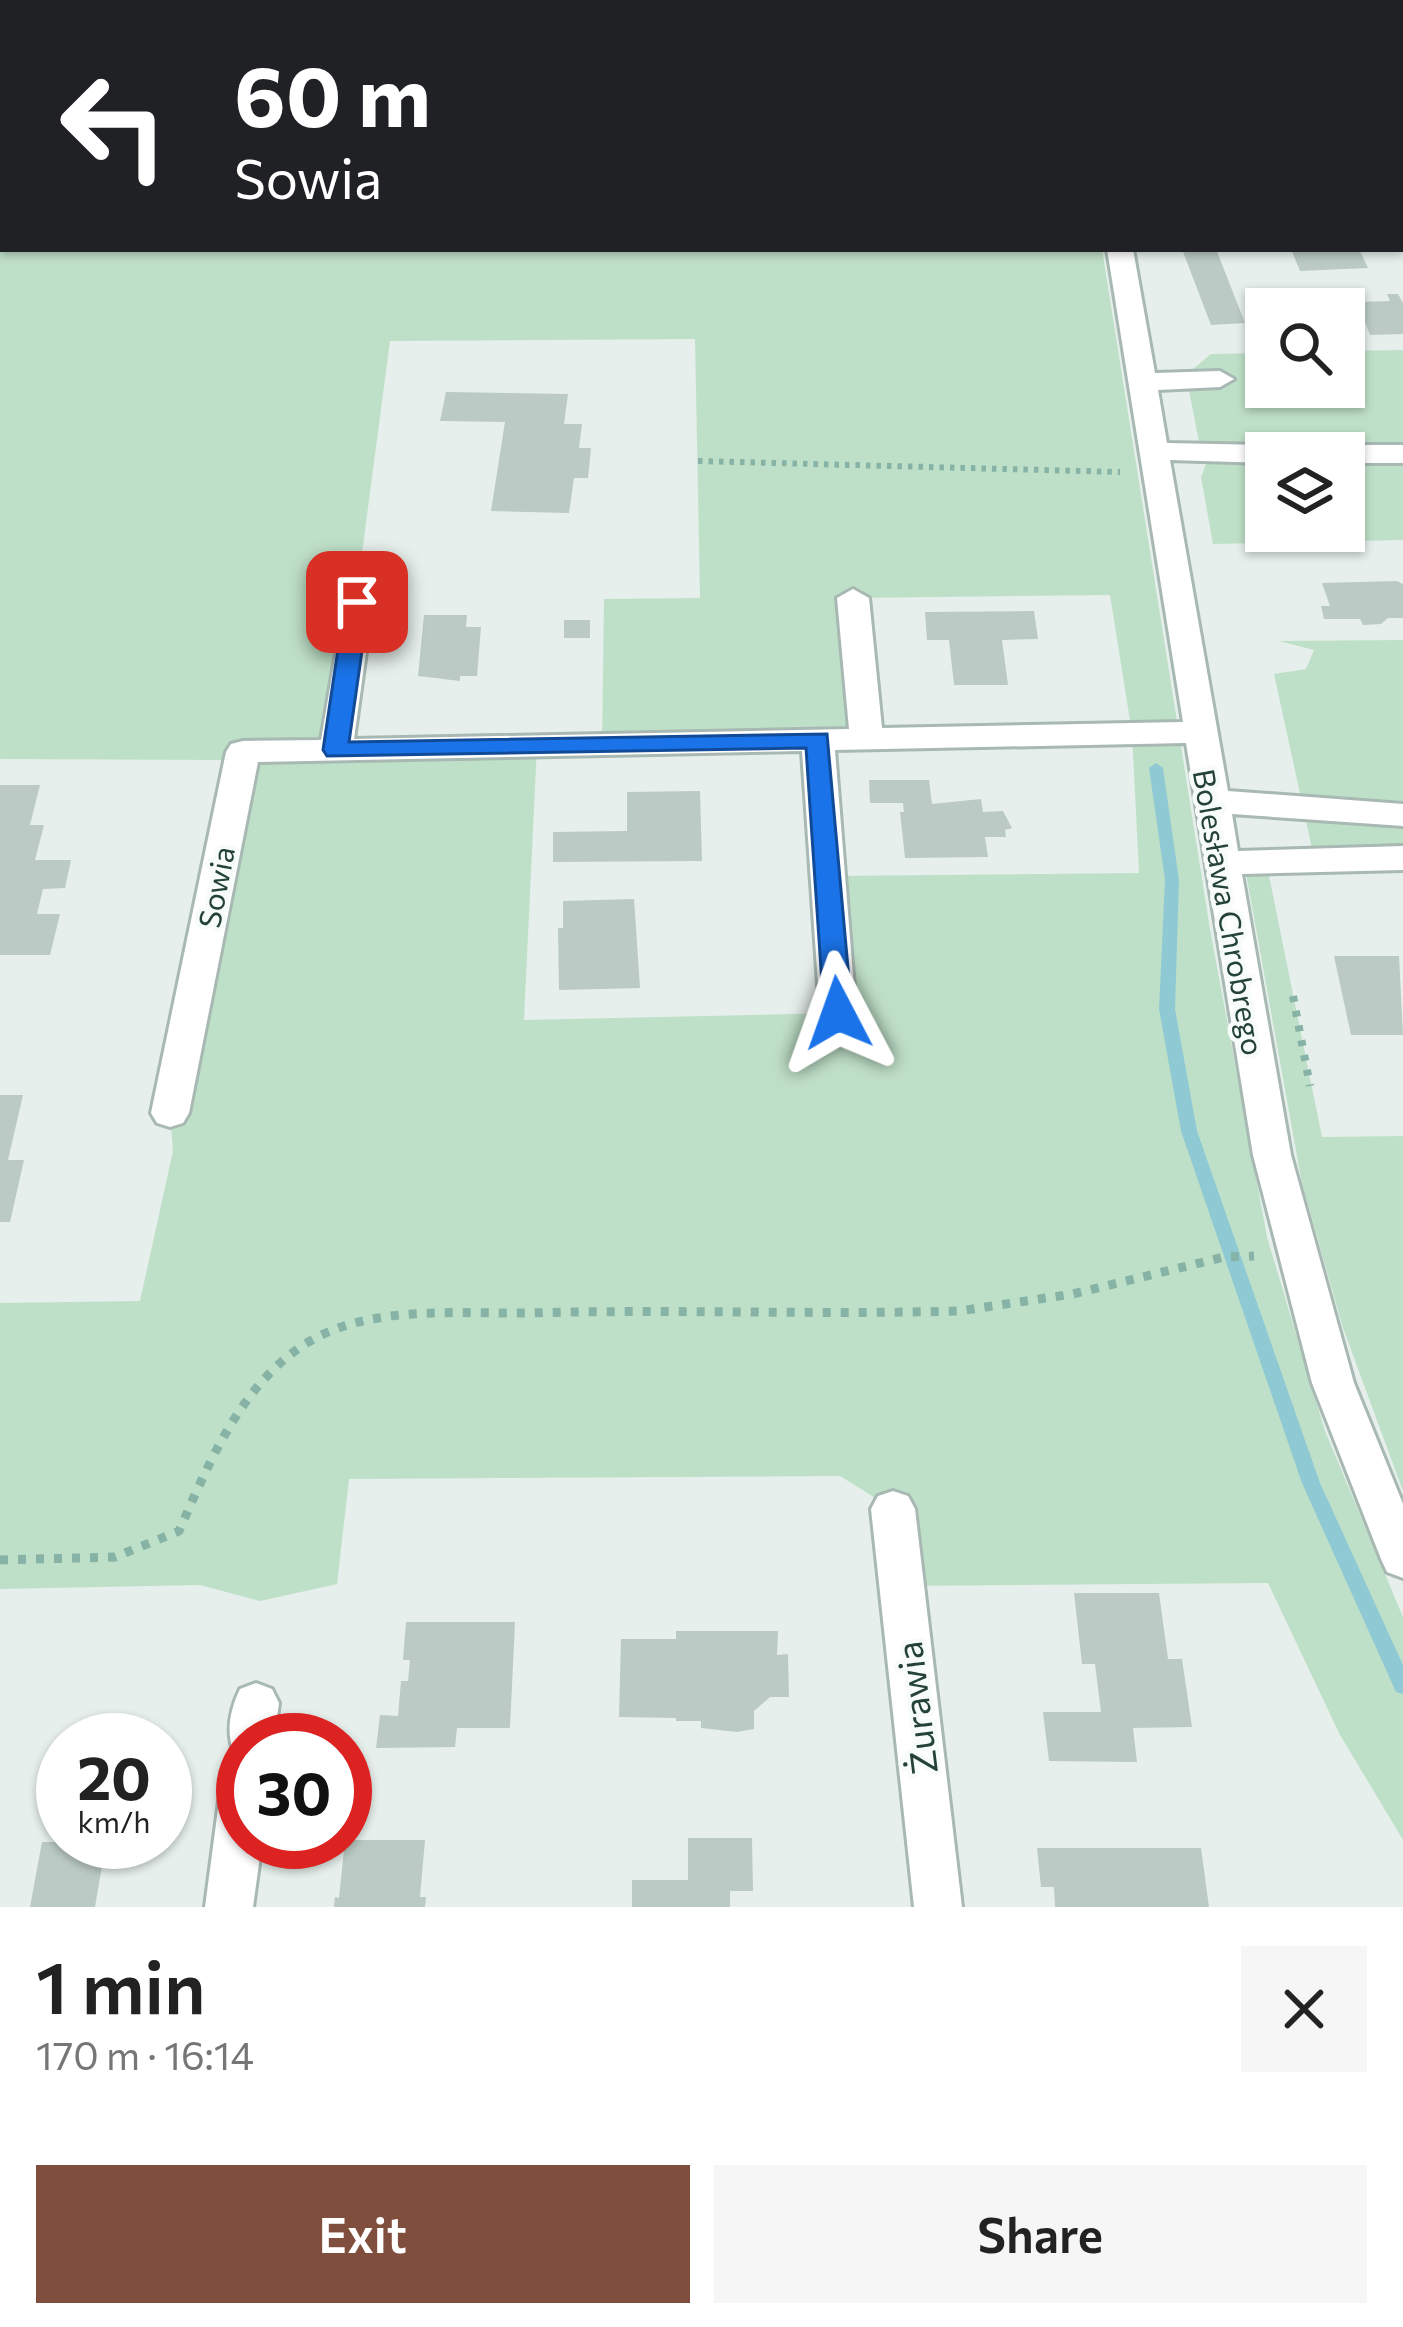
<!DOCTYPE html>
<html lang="en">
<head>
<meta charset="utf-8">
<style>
  body { margin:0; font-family:Commissioner,sans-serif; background:#f6f6f6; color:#222; height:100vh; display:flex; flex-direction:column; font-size:45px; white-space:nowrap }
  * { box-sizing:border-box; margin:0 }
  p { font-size:39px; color:#767676 }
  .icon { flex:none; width:66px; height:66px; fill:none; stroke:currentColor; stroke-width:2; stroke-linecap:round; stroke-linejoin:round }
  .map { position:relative; height:1907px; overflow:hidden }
  .sheet { display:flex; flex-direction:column; background:#fff; flex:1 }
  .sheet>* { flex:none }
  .guide { position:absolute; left:0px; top:0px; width:1404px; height:252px; box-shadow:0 3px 9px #0004; background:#202124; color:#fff; overflow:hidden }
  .controls { position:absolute; left:1245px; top:288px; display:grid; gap:24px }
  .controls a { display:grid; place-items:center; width:120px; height:120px; border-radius:0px; background:#fff; box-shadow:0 3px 9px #0004; font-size:60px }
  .speed { position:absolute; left:36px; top:1713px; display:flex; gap:24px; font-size:60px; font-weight:700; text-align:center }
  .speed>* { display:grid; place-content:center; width:156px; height:156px; border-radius:50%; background:#fff; box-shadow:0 3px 9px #0004; line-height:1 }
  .speed small { font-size:30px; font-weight:400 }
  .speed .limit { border:18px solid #d22; background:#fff; color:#111 }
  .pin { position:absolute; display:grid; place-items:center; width:102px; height:102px; color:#fff; margin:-51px; border-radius:24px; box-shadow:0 6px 18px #0006 }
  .me { position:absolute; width:132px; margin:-66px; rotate:356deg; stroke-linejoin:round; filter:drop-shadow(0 0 9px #0008) }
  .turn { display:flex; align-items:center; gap:42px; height:252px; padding:0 36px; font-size:54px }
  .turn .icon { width:156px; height:156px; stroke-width:2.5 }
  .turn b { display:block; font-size:84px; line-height:102px }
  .round { display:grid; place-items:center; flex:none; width:126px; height:126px; border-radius:0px; background:#f6f6f6 }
  .head { display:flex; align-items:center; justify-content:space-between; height:204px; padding:0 36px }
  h1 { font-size:72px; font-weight:600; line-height:90px }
  .button { display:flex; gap:24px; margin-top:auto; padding:24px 36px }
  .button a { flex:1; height:138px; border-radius:0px; background:#804e3d; color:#fff; font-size:48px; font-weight:600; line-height:138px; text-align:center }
  .button a+a { background:#f6f6f6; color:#222 }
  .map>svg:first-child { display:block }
  .green { fill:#bfe0c8; fill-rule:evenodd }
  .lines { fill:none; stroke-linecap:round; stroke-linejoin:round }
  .stream { fill:#8ec9d4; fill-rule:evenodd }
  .building { fill:#bbcac4 }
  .minor-casing { stroke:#a8b8b2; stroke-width:6 }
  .path-far2 { stroke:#86b3a5; stroke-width:6; stroke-dasharray:4.5 6; stroke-linecap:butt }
  .path-far1 { stroke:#86b3a5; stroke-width:8; stroke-dasharray:6 9; stroke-linecap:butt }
  .path { stroke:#86b3a5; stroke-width:9; stroke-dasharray:8 10; stroke-linecap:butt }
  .minor { fill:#fff; fill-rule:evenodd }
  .route { fill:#1a73e8; stroke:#114b97; stroke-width:3 }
  .labels { text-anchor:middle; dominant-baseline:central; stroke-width:9; stroke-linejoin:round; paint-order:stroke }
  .street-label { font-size:30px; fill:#24423a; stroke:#f7fbf9 }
  .near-street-label { font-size:36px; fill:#24423a; stroke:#f7fbf9 }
</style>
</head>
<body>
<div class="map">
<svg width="1403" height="1907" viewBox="0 0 1403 1907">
  <rect width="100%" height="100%" fill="#e6efeb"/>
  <path class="green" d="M0,0H1059L3,3V249H1102L1210,929L1267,1237L1325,1431L1403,1617V1840L1340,1735L1268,1583L901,1586L893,1509L840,1476L349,1479L337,1584L260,1601L200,1585L0,1589V1303L140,1301L173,1151L170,1113L241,752L221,760L0,759ZM695,339L700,598L604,599L602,744L867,739L854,598L1110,595L1132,733L1139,873L828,876L837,1013L524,1020L537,746L336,750L390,341Z
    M1403,350V448L1200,447L1186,375L1211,354L1266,353V387H1344V351Z
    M1344,459H1403V540L1213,544L1201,477L1206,464L1266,461V531H1344Z
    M1403,640V852L1313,853L1274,674L1306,669L1314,650L1279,641Z
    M1266,861L1322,1137L1403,1136V1491L1343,1328L1302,1184L1244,862Z"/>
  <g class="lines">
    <path class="stream" d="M1156,763L1163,768L1179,880L1175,1009L1197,1131L1320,1483L1403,1665V1694L1396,1692L1302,1483L1181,1131L1159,1009L1165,880L1149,768Z"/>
  </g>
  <path class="building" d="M1182,249H1216L1245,323L1211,325Z
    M1291,249H1359L1368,268L1300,271Z
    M1387,294H1398L1403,303V334L1370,335L1361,312L1352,308L1359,307L1356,302L1390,301Z
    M446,392L568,394L564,424H582L579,448H591L588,478H574L569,513L491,511L505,422L440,421Z
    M1397,581L1403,584V618H1388L1381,624L1363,625L1360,619H1324L1321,606H1330L1322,583Z
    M1034,611L1038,639L1002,640L1008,685H954L949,640H927L925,612Z
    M424,615H467L466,627H481L477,676H460V681L418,676Z
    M564,620H590V638H564Z
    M869,780H929L932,804L981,799L983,812L1003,811L1012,828L1005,830L1006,837H985L988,857L905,858L900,812H904L903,803H870Z
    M0,785H40L30,825H44L35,860H71L65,888L43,889L37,914H60L50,955H0Z
    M700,791L702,861L553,862V832L627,831V792Z
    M634,899L640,988L559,990L558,928H563V901Z
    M1334,956H1399L1403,1035H1351Z
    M0,1095H23L8,1160H24L10,1222H0Z
    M1074,1593H1159L1168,1659H1182L1192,1727L1133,1728L1137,1762L1049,1761L1043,1712H1101L1095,1664H1082Z
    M406,1622H515L510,1728H457L455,1747L376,1748L380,1715L398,1716L401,1681H408L410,1660H403Z
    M676,1631H778L777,1655L788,1654L789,1697H770L754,1711V1729L737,1732L701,1728V1721H676V1718L619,1717L621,1639H676Z
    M688,1838H752L753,1891H730V1907H632V1880H688Z
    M345,1840H425L420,1897H426L425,1907H334L335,1897L339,1898Z
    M42,1842H106L95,1907H30Z
    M1037,1848H1201L1209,1907H1055L1054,1887H1041Z"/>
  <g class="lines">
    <g class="minor-casing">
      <path id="minor" d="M1063,0H1087L1088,3H1064Z
        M1401,91H1403V105H1401Z
        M1401,176H1403V192H1401Z
        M1107,249H1133L1155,373L1220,371L1234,379L1220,387L1158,390L1167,443L1266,445L1280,453H1266V463L1170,460L1228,791L1403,804V826L1232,814L1238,851L1403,846V870L1242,874L1291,1155L1354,1383L1403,1504V1578L1387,1572L1381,1559L1312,1383L1253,1155L1186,743L835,750L856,1013L851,1022L838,1026L825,1022L820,1013L802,751L258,762L189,1113L183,1123L170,1127L157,1123L151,1113L226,752L231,744L243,741L321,740L346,594L357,592L373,601L354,739L849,729L837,598L853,589L869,598L882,728L1183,722Z
        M1344,445H1403V463H1344V453H1330Z
        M893,1491L908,1496L915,1509L962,1907H914L871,1509L878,1496Z
        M256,1683L272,1689L279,1703L274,1740H243V1758L235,1755C225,1733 230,1710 240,1689Z
        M243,1779V1842H262L253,1907H205L219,1801L226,1786Z"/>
    </g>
    <path class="path-far2" d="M698,461L1120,472"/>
    <path class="path-far1" d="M1293,996L1310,1086"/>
    <path class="path" d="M0,1560L115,1557L179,1531C209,1463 240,1386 305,1344C369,1304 456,1314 529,1313C672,1309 815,1315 959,1311L1073,1294L1224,1257L1254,1256"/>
    <use href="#minor" class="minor"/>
  </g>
  <path class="route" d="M357,594L369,602L349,742L827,734L852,1013L847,1020L838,1023L824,1013L806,748L327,756L323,750L345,602Z"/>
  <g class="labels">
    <g class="street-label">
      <text transform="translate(215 887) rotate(-79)">Sowia</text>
      <text transform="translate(1230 912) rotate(80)">Bolesława Chrobrego</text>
    </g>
    <g class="near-street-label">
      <text transform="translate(915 1708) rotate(-97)">Żurawia</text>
    </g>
  </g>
</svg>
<div class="controls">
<a><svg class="icon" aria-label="search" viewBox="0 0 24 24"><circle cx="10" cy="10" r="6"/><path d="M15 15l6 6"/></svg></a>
<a><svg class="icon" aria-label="layers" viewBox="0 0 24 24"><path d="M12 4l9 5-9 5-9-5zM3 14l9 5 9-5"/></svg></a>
</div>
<div class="speed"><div>20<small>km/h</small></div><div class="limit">30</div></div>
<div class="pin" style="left:357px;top:602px;background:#d93025"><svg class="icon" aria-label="arrive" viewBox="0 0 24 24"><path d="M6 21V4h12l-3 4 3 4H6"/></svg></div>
<svg class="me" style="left:838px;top:1013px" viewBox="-20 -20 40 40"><path d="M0-17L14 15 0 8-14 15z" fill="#1a73e8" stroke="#fff" stroke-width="4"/></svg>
<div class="guide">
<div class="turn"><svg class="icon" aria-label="left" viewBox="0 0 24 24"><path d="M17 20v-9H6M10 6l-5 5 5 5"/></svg><div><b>60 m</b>Sowia</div></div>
</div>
</div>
<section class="sheet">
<div class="head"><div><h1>1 min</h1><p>170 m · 16:14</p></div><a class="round"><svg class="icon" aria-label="close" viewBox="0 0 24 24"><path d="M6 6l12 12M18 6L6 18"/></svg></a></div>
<div class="button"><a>Exit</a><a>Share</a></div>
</section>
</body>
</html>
